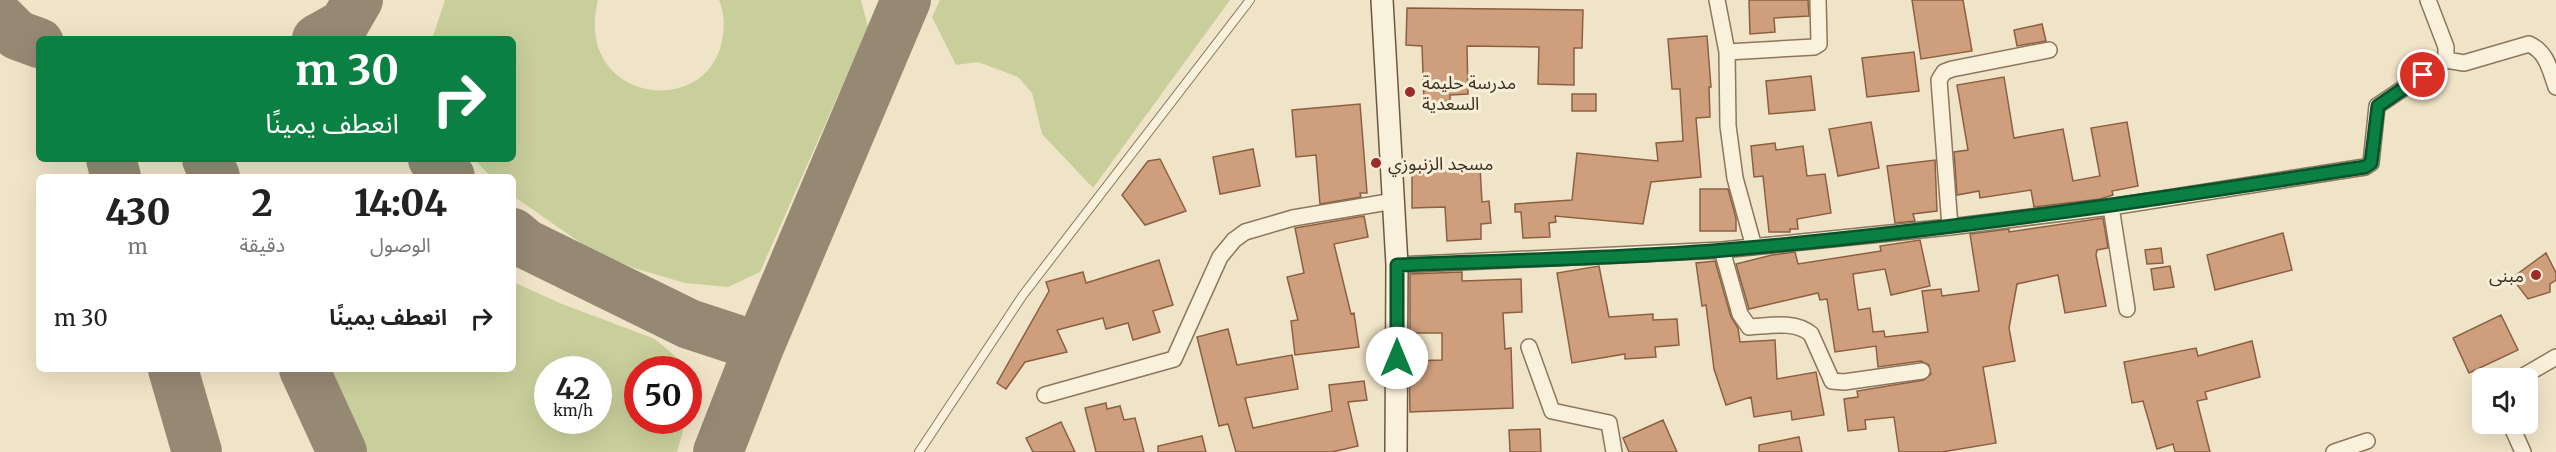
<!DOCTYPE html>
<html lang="ar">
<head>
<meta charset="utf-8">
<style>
  body { margin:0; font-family:Merriweather,"Noto Sans Arabic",serif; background:#f6f6f6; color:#222; direction:rtl; height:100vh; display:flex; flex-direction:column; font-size:22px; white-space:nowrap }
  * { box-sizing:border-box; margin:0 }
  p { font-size:20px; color:#767676 }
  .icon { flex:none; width:33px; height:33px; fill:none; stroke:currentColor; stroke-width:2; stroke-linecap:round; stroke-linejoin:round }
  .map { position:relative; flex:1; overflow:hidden; direction:ltr }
  .details { position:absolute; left:36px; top:174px; width:480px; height:198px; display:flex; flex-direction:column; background:#fff; border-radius:9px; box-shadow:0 6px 24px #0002; direction:rtl }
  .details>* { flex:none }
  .hud { position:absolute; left:36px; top:36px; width:480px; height:126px; border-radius:9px; box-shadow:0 6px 24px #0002; direction:rtl; background:#0b8043; color:#fff; overflow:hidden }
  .fabs { position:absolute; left:2472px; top:368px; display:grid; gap:12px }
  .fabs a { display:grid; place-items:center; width:66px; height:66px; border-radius:9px; background:#fff; box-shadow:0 6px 24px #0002; font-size:30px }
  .speed { position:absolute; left:534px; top:356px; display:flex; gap:12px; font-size:30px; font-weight:700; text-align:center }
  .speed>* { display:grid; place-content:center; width:78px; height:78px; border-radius:50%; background:#fff; box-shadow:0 6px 24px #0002; line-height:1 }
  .speed small { font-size:15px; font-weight:400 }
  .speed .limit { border:9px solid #d22; background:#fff; color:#111 }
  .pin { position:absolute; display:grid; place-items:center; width:51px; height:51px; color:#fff; margin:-26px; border:3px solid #fff; border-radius:50%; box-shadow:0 2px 6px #0007 }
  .me { position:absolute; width:66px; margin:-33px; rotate:0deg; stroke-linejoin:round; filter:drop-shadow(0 0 4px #0008) }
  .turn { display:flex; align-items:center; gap:21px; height:126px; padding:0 18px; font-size:27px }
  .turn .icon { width:78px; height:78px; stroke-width:2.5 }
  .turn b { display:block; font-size:42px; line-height:51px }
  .eta { display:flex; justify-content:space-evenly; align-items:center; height:102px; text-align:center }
  .eta b { font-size:36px; font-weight:800; line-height:42px }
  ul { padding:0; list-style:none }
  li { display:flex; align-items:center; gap:18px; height:84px; padding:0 18px }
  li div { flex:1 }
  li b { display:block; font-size:22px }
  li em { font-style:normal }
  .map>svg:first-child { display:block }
  .green { fill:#c9cf9b; fill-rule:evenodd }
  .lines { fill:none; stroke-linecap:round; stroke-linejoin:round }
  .taxiway { stroke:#968974; stroke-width:50 }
  .building { fill:#cf9f7d; stroke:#8d5f41; stroke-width:1.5 }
  .lane-casing { stroke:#8d765c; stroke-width:10 }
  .street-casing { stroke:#8d765c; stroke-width:18 }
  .secondary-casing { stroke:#6f573f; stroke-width:24 }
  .lane { stroke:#faf1dc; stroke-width:8 }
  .street { stroke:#faf1dc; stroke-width:15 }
  .secondary { stroke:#faf1dc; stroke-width:21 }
  .route-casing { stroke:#07532c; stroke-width:15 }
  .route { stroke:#0b8043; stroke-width:10 }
  .poi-dot { fill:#9e2a2b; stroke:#f7eed8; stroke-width:2 }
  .labels { text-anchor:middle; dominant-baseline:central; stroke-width:6; stroke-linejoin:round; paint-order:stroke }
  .poi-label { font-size:18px; fill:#3d2e20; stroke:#f7eed8; text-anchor:start }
</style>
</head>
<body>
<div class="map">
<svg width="2556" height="452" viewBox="0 0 2556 452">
  <rect width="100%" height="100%" fill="#f0e4c8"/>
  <path class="green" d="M445,0H598C573,100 702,120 721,45C725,29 725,15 719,0H861L868,27L760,272L728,287L685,283L634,268L591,250L513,196V177H491L474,159H513V39H432Z
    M940,0H1230L1093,188L1042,134L1032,93L1018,77L978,62L956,65L932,17Z
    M513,282L562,304L655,339L682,362L685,369H638V420H686L677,452H366L323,369H513ZM548,369H598V420H548Z"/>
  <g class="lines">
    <path class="taxiway" d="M0,18L17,35L39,43
      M317,39L344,24L358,0
      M111,159L116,177
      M207,159L215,177
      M433,159L450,177
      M513,233L526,244L689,324L759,347
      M173,369L197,452
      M304,369L342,452
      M718,452L759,347L906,0"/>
  </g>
  <path class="building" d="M1749,0H1808L1809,16L1774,18L1775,32L1750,34Z
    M1912,0H1963L1972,51L1921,59Z
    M1407,8L1583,10L1582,48H1574V85L1538,84L1539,47L1467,46L1468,94L1450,95V101L1424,102L1422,46L1406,45Z
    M2042,24L2046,41L2017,46L2014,30Z
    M1707,36L1711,87H1709L1710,117L1696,118L1701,177L1651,182L1643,224L1555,216L1556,222L1549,223L1550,237L1523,238L1521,212H1515V204L1572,200L1577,153L1658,161L1656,143L1683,141L1680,89H1672L1668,39Z
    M1914,52L1919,91L1867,97L1862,58Z
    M1811,76L1815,110L1769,114L1766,81Z
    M2004,77L2014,138L2063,129L2073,181L2100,176L2091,128L2127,122L2138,186L2112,191L2113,195L2100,199L2034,207L2031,190L1980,198L1979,191L1957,195L1954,152L1968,150L1957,85Z
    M1572,94H1596V111H1572Z
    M1360,104L1367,193H1360L1361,197L1320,204L1316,155L1296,157L1292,110Z
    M1871,122L1879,168L1838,176L1829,129Z
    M1775,143L1776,150L1803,146L1807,176L1825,174L1831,213L1797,219L1798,229H1790V232H1769L1763,176L1754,177L1751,146Z
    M1253,149L1260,186L1220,194L1213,157Z
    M1160,159L1186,211L1145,225L1122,195L1148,161Z
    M1935,160L1937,211L1913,214L1915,221L1895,223L1887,166Z
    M1440,163V169L1480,167L1482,202L1489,201L1491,223L1481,224V239L1447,241L1445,207L1412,208V164Z
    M1700,189H1728L1736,218V231H1700Z
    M1364,216L1368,237L1334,244L1351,314L1354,313L1359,347L1295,355L1291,321L1298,320L1287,277L1304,273L1295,228Z
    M2103,218L2108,248L2097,250L2096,255L2106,306L2065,313L2058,275L2017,284L2009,328L2015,361L1983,367L1996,443L1942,452H1899L1894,417L1865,420L1866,429L1848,431L1844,399L1858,397L1857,391L1924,380L1931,374L1929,365L1921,361L1878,367L1876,346L1835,352L1827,299L1820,300L1818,293L1749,309L1736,264L1772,255L1795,252L1798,264L1881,251L1880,246L1920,240L1930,286L1891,295L1885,269L1853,274L1858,310L1870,308L1873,332L1884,331L1885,337L1928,332L1922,291L1941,289L1942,296L1979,291L1970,234L2009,229V232Z
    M2283,233L2292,270L2215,290L2207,255Z
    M2161,248L2163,263L2147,264L2145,250Z
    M2546,253L2556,273V280L2550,284V292L2528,299L2512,278Z
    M1159,260L1173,305L1153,311L1160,332L1133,340L1128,323L1106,329L1103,318L1057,330L1067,352L1025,362L1006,389L997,383L1049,291L1046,282L1083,272L1086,283Z
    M1715,261L1731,317L1738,328L1740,342L1775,340L1777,379L1816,372L1824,415L1792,420L1791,411L1754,417L1751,397L1726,405L1714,369L1706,305L1702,306L1696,263Z
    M1599,266L1609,317L1653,314V320L1677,319L1679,345L1655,347L1656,357L1625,359V354L1572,363L1557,273Z
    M2170,266L2174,287L2154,290L2151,269Z
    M1462,272V281L1521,279L1522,312L1503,313L1505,349L1511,348L1513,408L1410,412L1409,361L1442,360V333H1410V274Z
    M2501,315L2518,350L2469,373L2453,338Z
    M1228,329L1237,365L1292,355L1298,389L1245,398L1253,428L1332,411L1329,385L1364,381L1367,400L1348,402L1358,446L1332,452H1236L1228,424L1219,426L1197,337Z
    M2252,341L2260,377L2205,392L2207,399L2197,401L2210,452H2175L2173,444L2157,449L2143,401L2132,403L2124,362L2196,348L2198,356Z
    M1106,403L1107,409L1120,406L1124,420L1135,418L1144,452H1096L1085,408Z
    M1663,420L1677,452H1629L1623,438Z
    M1061,422L1075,452H1033L1026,438Z
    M1540,429L1541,452H1510L1509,430Z
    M1202,436L1206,452H1158V446Z
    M1799,437L1802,452H1759V445Z"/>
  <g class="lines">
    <g class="lane-casing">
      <path id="lane" d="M919,452L1023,295L1250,0"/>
    </g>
    <g class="street-casing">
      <path id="street" d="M1717,0L1727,52L1728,126L1735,178L1754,247
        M1727,52L1814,47L1819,44L1818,0
        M2446,60L2464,63L2529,44C2547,52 2550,70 2556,87
        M2111,207L2127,309
        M1950,227L1939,80L1944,72L1952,69L2049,50
        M1722,250L1740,314L1749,327C1768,326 1795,320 1811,334L1832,381L1844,382L1922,371
        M1397,265L1722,250L1950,227L2111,207L2365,167L2371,163L2377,106L2446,60V47L2428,0
        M1529,347L1552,411L1609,423L1614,452
        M2520,378L2556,357
        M1045,395L1174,359L1220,257L1234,240L1245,232L1293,218L1394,201
        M2510,423L2523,452
        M2334,452L2367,441"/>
    </g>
    <g class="secondary-casing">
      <path id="secondary" d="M1382,0L1397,265L1396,452"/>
    </g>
    <use href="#lane" class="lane"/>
    <use href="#street" class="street"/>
    <use href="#secondary" class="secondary"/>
  </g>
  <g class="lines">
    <g class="route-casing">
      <path id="route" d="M1397,358V265C1506,260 1616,259 1724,250C1939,232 2152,200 2365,167L2371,163L2378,106L2423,75"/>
    </g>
    <use href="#route" class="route"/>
  </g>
  <g class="poi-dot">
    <circle cx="1410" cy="92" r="6"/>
    <circle cx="1376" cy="163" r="6"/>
    <circle cx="2536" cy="275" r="6"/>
  </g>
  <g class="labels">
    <g class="poi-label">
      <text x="1422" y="82">مدرسة حليمة<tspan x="1422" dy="21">السعدية</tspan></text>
      <text x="1388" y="163">مسجد الزنبوزي</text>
      <text x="2524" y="275" text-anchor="end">مبنى</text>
    </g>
  </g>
</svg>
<div class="fabs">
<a><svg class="icon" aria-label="sound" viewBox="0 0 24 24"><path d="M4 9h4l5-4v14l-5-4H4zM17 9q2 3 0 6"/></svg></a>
</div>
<div class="speed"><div>42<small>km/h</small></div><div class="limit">50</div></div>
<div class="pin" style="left:2423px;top:75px;background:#d93025"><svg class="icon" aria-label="arrive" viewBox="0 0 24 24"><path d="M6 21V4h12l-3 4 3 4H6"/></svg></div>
<svg class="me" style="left:1397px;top:358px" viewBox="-20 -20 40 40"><circle r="19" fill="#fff"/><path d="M0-13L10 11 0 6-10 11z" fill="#0b8043"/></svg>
<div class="hud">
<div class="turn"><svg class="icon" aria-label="right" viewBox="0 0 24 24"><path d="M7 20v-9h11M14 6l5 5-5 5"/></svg><div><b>30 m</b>انعطف يمينًا</div></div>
</div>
<section class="details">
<div class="eta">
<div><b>14:04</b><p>الوصول</p></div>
<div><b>2</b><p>دقيقة</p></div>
<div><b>430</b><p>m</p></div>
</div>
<ul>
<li><svg class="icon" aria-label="right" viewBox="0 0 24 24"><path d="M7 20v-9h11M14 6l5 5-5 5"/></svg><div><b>انعطف يمينًا</b></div><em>30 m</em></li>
</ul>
</section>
</div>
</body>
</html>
